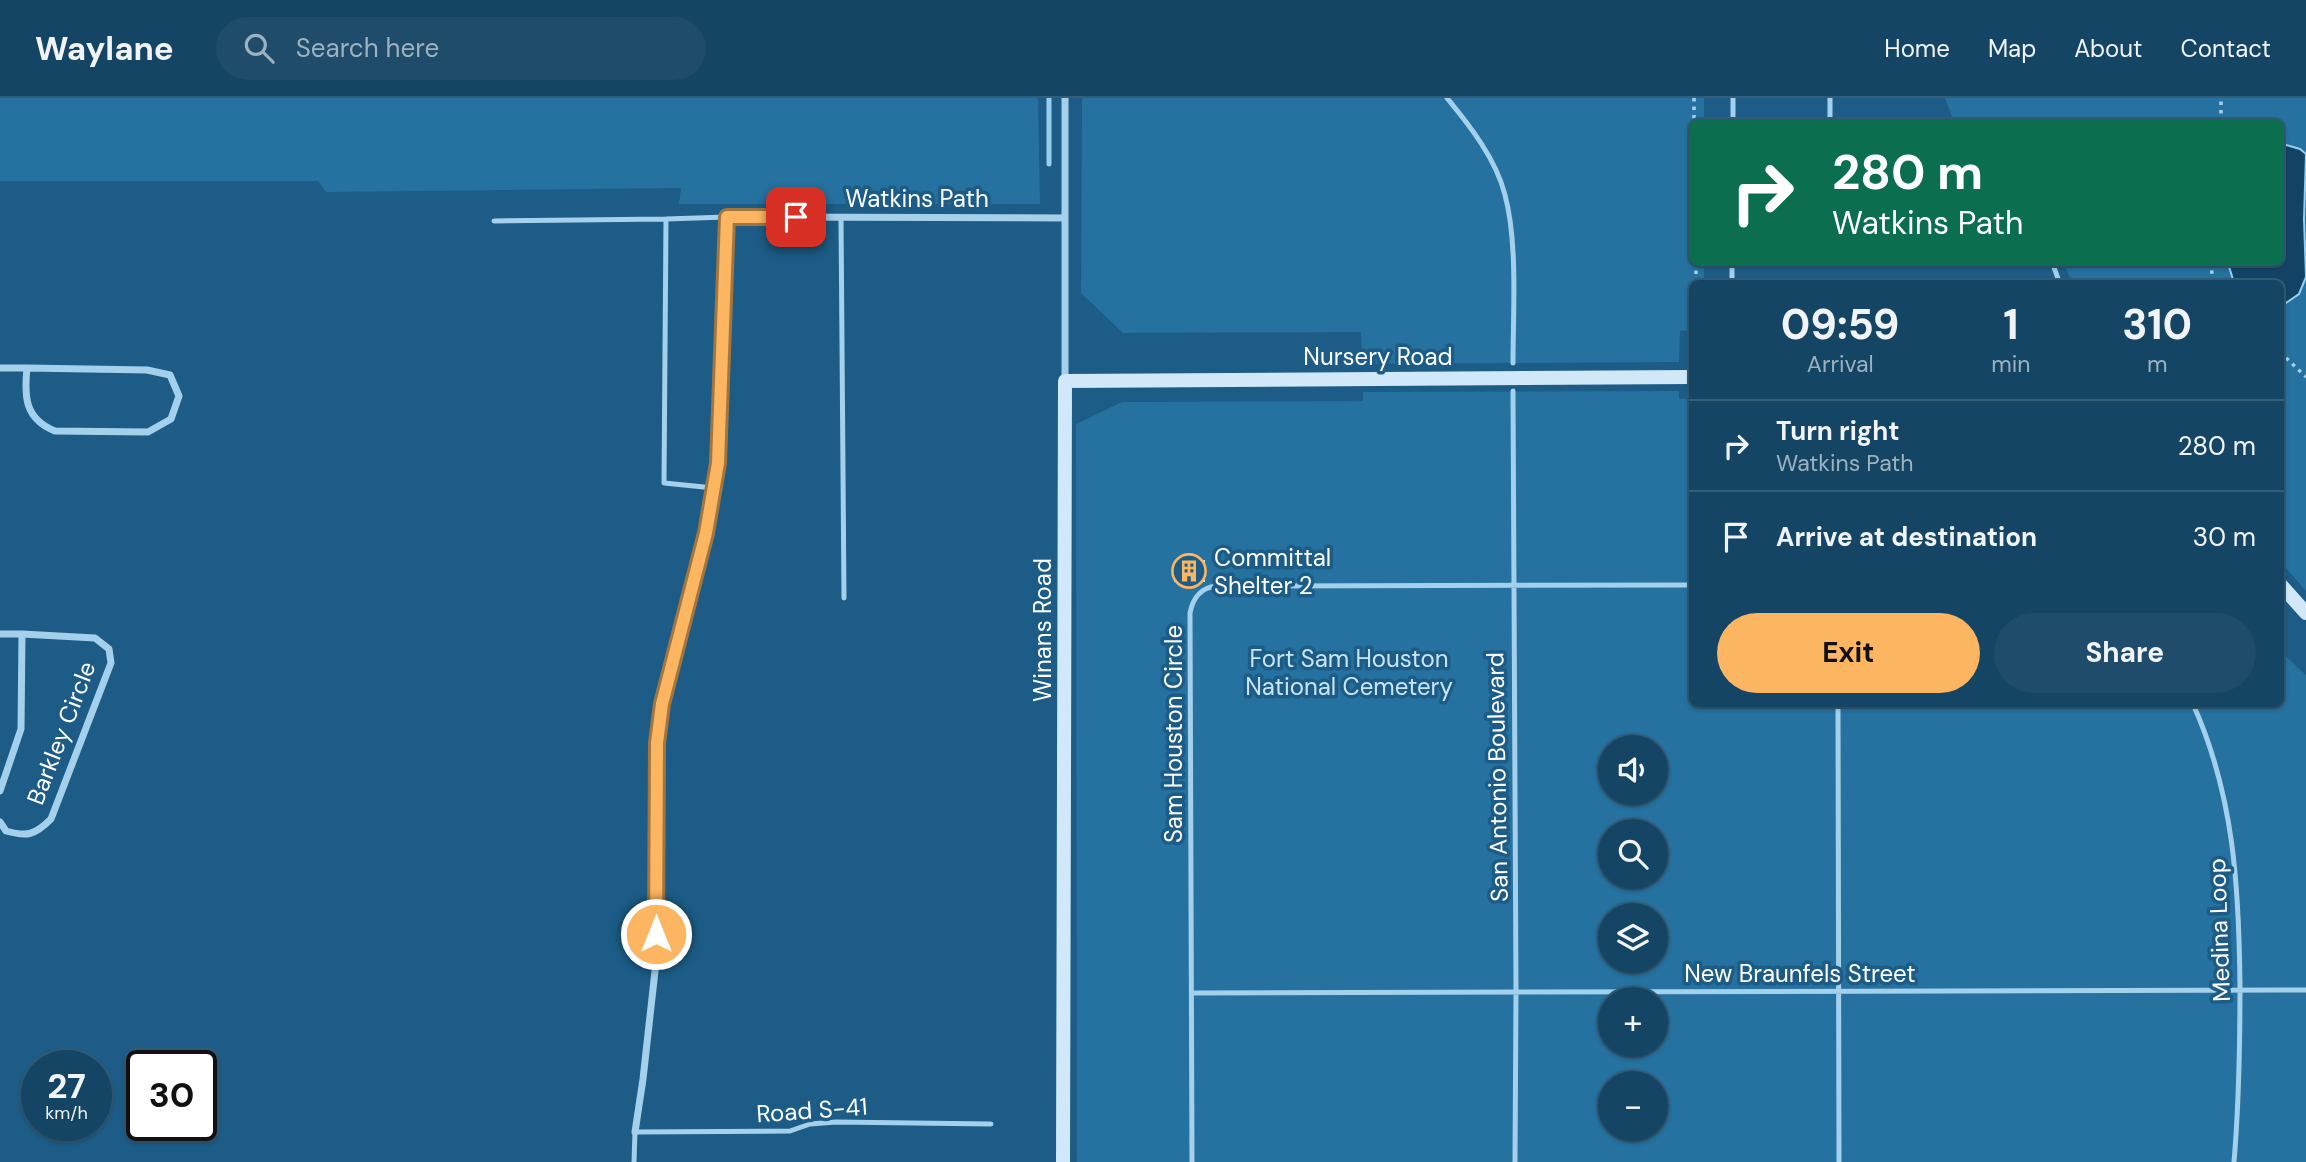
<!DOCTYPE html>
<html lang="en">
<head>
<meta charset="utf-8">
<style>
  body { margin:0; font-family:"DM Sans",sans-serif; background:#1e4c6a; color:#f1f3f6; height:100vh; display:flex; flex-direction:column; font-size:26px; white-space:nowrap }
  * { box-sizing:border-box; margin:0 }
  p { font-size:23px; color:#9db1bf }
  .icon { flex:none; width:38px; height:38px; fill:none; stroke:currentColor; stroke-width:2; stroke-linecap:round; stroke-linejoin:round }
  .map { position:relative; flex:1; overflow:hidden }
  .drawer { position:absolute; left:1689px; top:182px; width:595px; height:427px; display:flex; flex-direction:column; background:#154564; border-radius:10px; box-shadow:0 2px 5px #0004,0 0 0 2px #345d78 }
  .drawer>* { flex:none }
  .guide { position:absolute; left:1689px; top:21px; width:595px; height:147px; border-radius:10px; box-shadow:0 2px 5px #0004,0 0 0 2px #345d78; background:#0b6e4f; color:#fff; overflow:hidden }
  .tools { position:absolute; left:1598px; top:637px; display:grid; gap:14px }
  .tools a { display:grid; place-items:center; width:70px; height:70px; border-radius:50%; background:#154564; box-shadow:0 2px 5px #0004,0 0 0 2px #345d78; font-size:35px }
  .speed { position:absolute; left:21px; top:952px; display:flex; gap:14px; font-size:35px; font-weight:700; text-align:center }
  .speed>* { display:grid; place-content:center; width:91px; height:91px; border-radius:50%; background:#154564; box-shadow:0 2px 5px #0004,0 0 0 2px #345d78; line-height:1 }
  .speed small { font-size:18px; font-weight:400 }
  .speed .limit { border:4px solid #111; border-radius:10px; background:#fff; color:#111 }
  .pin { position:absolute; display:grid; place-items:center; width:60px; height:60px; color:#fff; margin:-30px; border-radius:14px; box-shadow:0 4px 10px #0006 }
  .me { position:absolute; width:77px; margin:-38px; rotate:0deg; stroke-linejoin:round; filter:drop-shadow(0 0 5px #0008) }
  .turn { display:flex; align-items:center; gap:24px; height:147px; padding:0 28px; font-size:32px }
  .turn .icon { width:91px; height:91px; stroke-width:2.5 }
  .turn b { display:block; font-size:49px; line-height:60px }
  .eta { display:flex; justify-content:space-evenly; align-items:center; height:119px; text-align:center }
  .eta b { font-size:42px; font-weight:700; line-height:49px }
  .primary-button { display:flex; gap:14px; margin-top:auto; padding:14px 28px }
  .primary-button a { flex:1; height:80px; border-radius:42px; background:#fcb561; color:#111; font-size:28px; font-weight:700; line-height:80px; text-align:center }
  .primary-button a+a { background:#1e4c6a; color:#f1f3f6 }
  ul { padding:0; list-style:none }
  li { display:flex; align-items:center; gap:21px; height:91px; padding:0 28px; border-top:2px solid #345d78 }
  li div { flex:1 }
  li b { display:block; font-size:26px }
  li em { font-style:normal }
  header { display:flex; align-items:center; gap:42px; box-sizing:border-box; height:98px; padding:0 35px; background:#154564; border-bottom:2px solid #345d78 }
  header strong { font-size:33px }
  nav { display:flex; gap:38px; margin-inline-start:auto; font-size:24px }
  .search { width:490px; height:63px; background:#1e4c6a; display:flex; align-items:center; gap:18px; box-sizing:border-box; padding:0 24px; border-radius:38px; color:#9db1bf; font-size:26px }
  .map>svg:first-child { display:block }
  .green { fill:#25719f; fill-rule:evenodd }
  .water { fill:#124365; stroke:#97ceed; stroke-width:2 }
  .lines { fill:none; stroke-linecap:round; stroke-linejoin:round }
  .stream { stroke:#97ceed; stroke-width:5 }
  .building { fill:#2b76a4; stroke:#c9e6f8; stroke-width:2 }
  .path { stroke:#a4d0eb; stroke-width:3.5; stroke-dasharray:3.5 5; stroke-linecap:butt }
  .lane { stroke:#a4d0eb; stroke-width:5 }
  .street { stroke:#a4d0eb; stroke-width:7 }
  .secondary { stroke:#d0e8f8; stroke-width:14 }
  .route-casing { stroke:#a4763f; stroke-width:18 }
  .route { stroke:#fcb561; stroke-width:12 }
  .labels { text-anchor:middle; dominant-baseline:central; stroke-width:7; stroke-linejoin:round; paint-order:stroke }
  .street-label { font-size:24px; fill:#fff; stroke:#1c5c86 }
  .poi-label { font-size:24px; fill:#fff; stroke:#1c5c86; text-anchor:start }
  .park-label { font-size:24px; fill:#c9e6f8; stroke:#1c5c86 }
</style>
</head>
<body>
<header>
<strong>Waylane</strong>
<div class="search"><svg class="icon" aria-label="search" viewBox="0 0 24 24"><circle cx="10" cy="10" r="6"/><path d="M15 15l6 6"/></svg>Search here</div>
<nav><a>Home</a><a>Map</a><a>About</a><a>Contact</a></nav>
</header>
<div class="map">
<svg width="2306" height="1064" viewBox="0 0 2306 1064">
  <rect width="100%" height="100%" fill="#1c5c86"/>
  <path class="green" d="M0,0H1038L1040,106H679L681,90L326,94L318,83H0Z
    M1082,0H1704V24H1692V164L1704,165V185L1692,186V232L1680,233L1679,264L1362,266L1361,234L1123,235L1081,195Z
    M1945,0H2306V493L2280,463V186L2072,185L2064,165L2280,164V24H1954Z
    M1679,293V301H1692V606H2280V553L2306,577V1064H1077L1076,326L1122,304L1363,303V294ZM1610,649H1656V695H1610ZM1610,733H1656V779H1610ZM1610,817H1656V863H1610ZM1610,901H1656V947H1610ZM1610,985H1656V1031H1610Z"/>
  <path class="water" d="M2286,47L2300,51L2306,56L2304,121L2306,179L2299,196L2280,209V186L2234,185L2228,165L2280,164V49Z"/>
  <g class="lines">
    <path class="stream" d="M1049,0V66"/>
  </g>
  <path class="building" d="M1204,463V483H1175V464Z"/>
  <g class="lines">
    <path class="path" d="M1694,0V24
      M2221,24V0
      M1696,164V186
      M2210,164L2214,186
      M2280,254L2306,279"/>
    <path class="lane" d="M1447,0C1470,28 1496,61 1505,97C1518,145 1513,215 1513,265
      M1830,0V24
      M1733,24V0
      M841,119L844,500
      M494,123L666,121
      M1732,164V186
      M2052,164L2060,186
      M1513,293L1516,893L1515,1064
      M714,390L664,385L666,121L727,119
      M1838,606L1839,1064
      M2193,606C2234,697 2239,789 2240,888C2240,947 2239,1005 2234,1064
      M1192,895L2306,892
      M634,1064L635,1034L790,1033L810,1026L836,1024L991,1026
      M1192,1064L1190,515C1193,500 1200,490 1216,488L1692,487"/>
    <path class="street" d="M0,270H27
      M27,270L147,272L170,277L179,298L171,321L148,334L55,333C25,321 24,299 27,270Z
      M1065,283V0
      M0,536H22
      M0,693L21,631L22,536L95,540L109,551L111,565L51,721C35,737 27,739 6,733L0,724
      M635,1034L643,981L656,864L657,645L662,606L706,435L718,365L727,119L1065,120"/>
    <path class="secondary" d="M2280,486L2306,515
      M1063,1064L1065,283L1692,279"/>
  </g>
  <g class="lines">
    <g class="route-casing">
      <path id="route" d="M656,836L657,645L662,606L706,435L718,365L727,119H796"/>
    </g>
    <use href="#route" class="route"/>
  </g>
  <defs>
    <g id="building-ring" transform="scale(1.75)"><circle r="9.5" fill="#1c5c86" stroke="#fcb561" stroke-width="1.5"/><path d="M-4-6H4V6H1V3H-1V6H-4ZM-2.5-4.3h1.7v1.8h-1.7ZM.8-4.3h1.7v1.8H.8ZM-2.5-1h1.7V.8h-1.7ZM.8-1h1.7V.8H.8Z" fill="#fcb561"/></g>
  </defs>
  <g fill-rule="evenodd">
    <use href="#building-ring" x="1189" y="473"/>
  </g>
  <g class="labels">
    <g class="street-label">
      <text x="917" y="100">Watkins Path</text>
      <text x="1378" y="258">Nursery Road</text>
      <text transform="translate(1042 532) rotate(-90)">Winans Road</text>
      <text transform="translate(61 635) rotate(-69)">Barkley Circle</text>
      <text transform="translate(1173 636) rotate(-90)">Sam Houston Circle</text>
      <text transform="translate(1497 679) rotate(-91)">San Antonio Boulevard</text>
      <text transform="translate(2219 832) rotate(-92)">Medina Loop</text>
      <text x="1800" y="875">New Braunfels Street</text>
      <text transform="translate(812 1012) rotate(-4)">Road S-41</text>
    </g>
    <g class="poi-label">
      <text x="1214" y="459">Committal<tspan x="1214" dy="28">Shelter 2</tspan></text>
    </g>
    <g class="park-label">
      <text x="1349" y="560">Fort Sam Houston<tspan x="1349" dy="28">National Cemetery</tspan></text>
    </g>
  </g>
</svg>
<div class="tools">
<a><svg class="icon" aria-label="sound" viewBox="0 0 24 24"><path d="M4 9h4l5-4v14l-5-4H4zM17 9q2 3 0 6"/></svg></a>
<a><svg class="icon" aria-label="search" viewBox="0 0 24 24"><circle cx="10" cy="10" r="6"/><path d="M15 15l6 6"/></svg></a>
<a><svg class="icon" aria-label="layers" viewBox="0 0 24 24"><path d="M12 4l9 5-9 5-9-5zM3 14l9 5 9-5"/></svg></a>
<a>+</a>
<a>−</a>
</div>
<div class="speed"><div>27<small>km/h</small></div><div class="limit">30</div></div>
<div class="pin" style="left:796px;top:119px;background:#d93025"><svg class="icon" aria-label="arrive" viewBox="0 0 24 24"><path d="M6 21V4h12l-3 4 3 4H6"/></svg></div>
<svg class="me" style="left:656px;top:836px" viewBox="-20 -20 40 40"><circle r="17" fill="#fcb561" stroke="#fff" stroke-width="3"/><path d="M0-11L8 9 0 5-8 9z" fill="#fff"/></svg>
<div class="guide">
<div class="turn"><svg class="icon" aria-label="right" viewBox="0 0 24 24"><path d="M7 20v-9h11M14 6l5 5-5 5"/></svg><div><b>280 m</b>Watkins Path</div></div>
</div>
<section class="drawer">
<div class="eta">
<div><b>09:59</b><p>Arrival</p></div>
<div><b>1</b><p>min</p></div>
<div><b>310</b><p>m</p></div>
</div>
<ul>
<li><svg class="icon" aria-label="right" viewBox="0 0 24 24"><path d="M7 20v-9h11M14 6l5 5-5 5"/></svg><div><b>Turn right</b><p>Watkins Path</p></div><em>280 m</em></li>
<li><svg class="icon" aria-label="arrive" viewBox="0 0 24 24"><path d="M6 21V4h12l-3 4 3 4H6"/></svg><div><b>Arrive at destination</b></div><em>30 m</em></li>
</ul>
<div class="primary-button"><a>Exit</a><a>Share</a></div>
</section>
</div>
</body>
</html>
